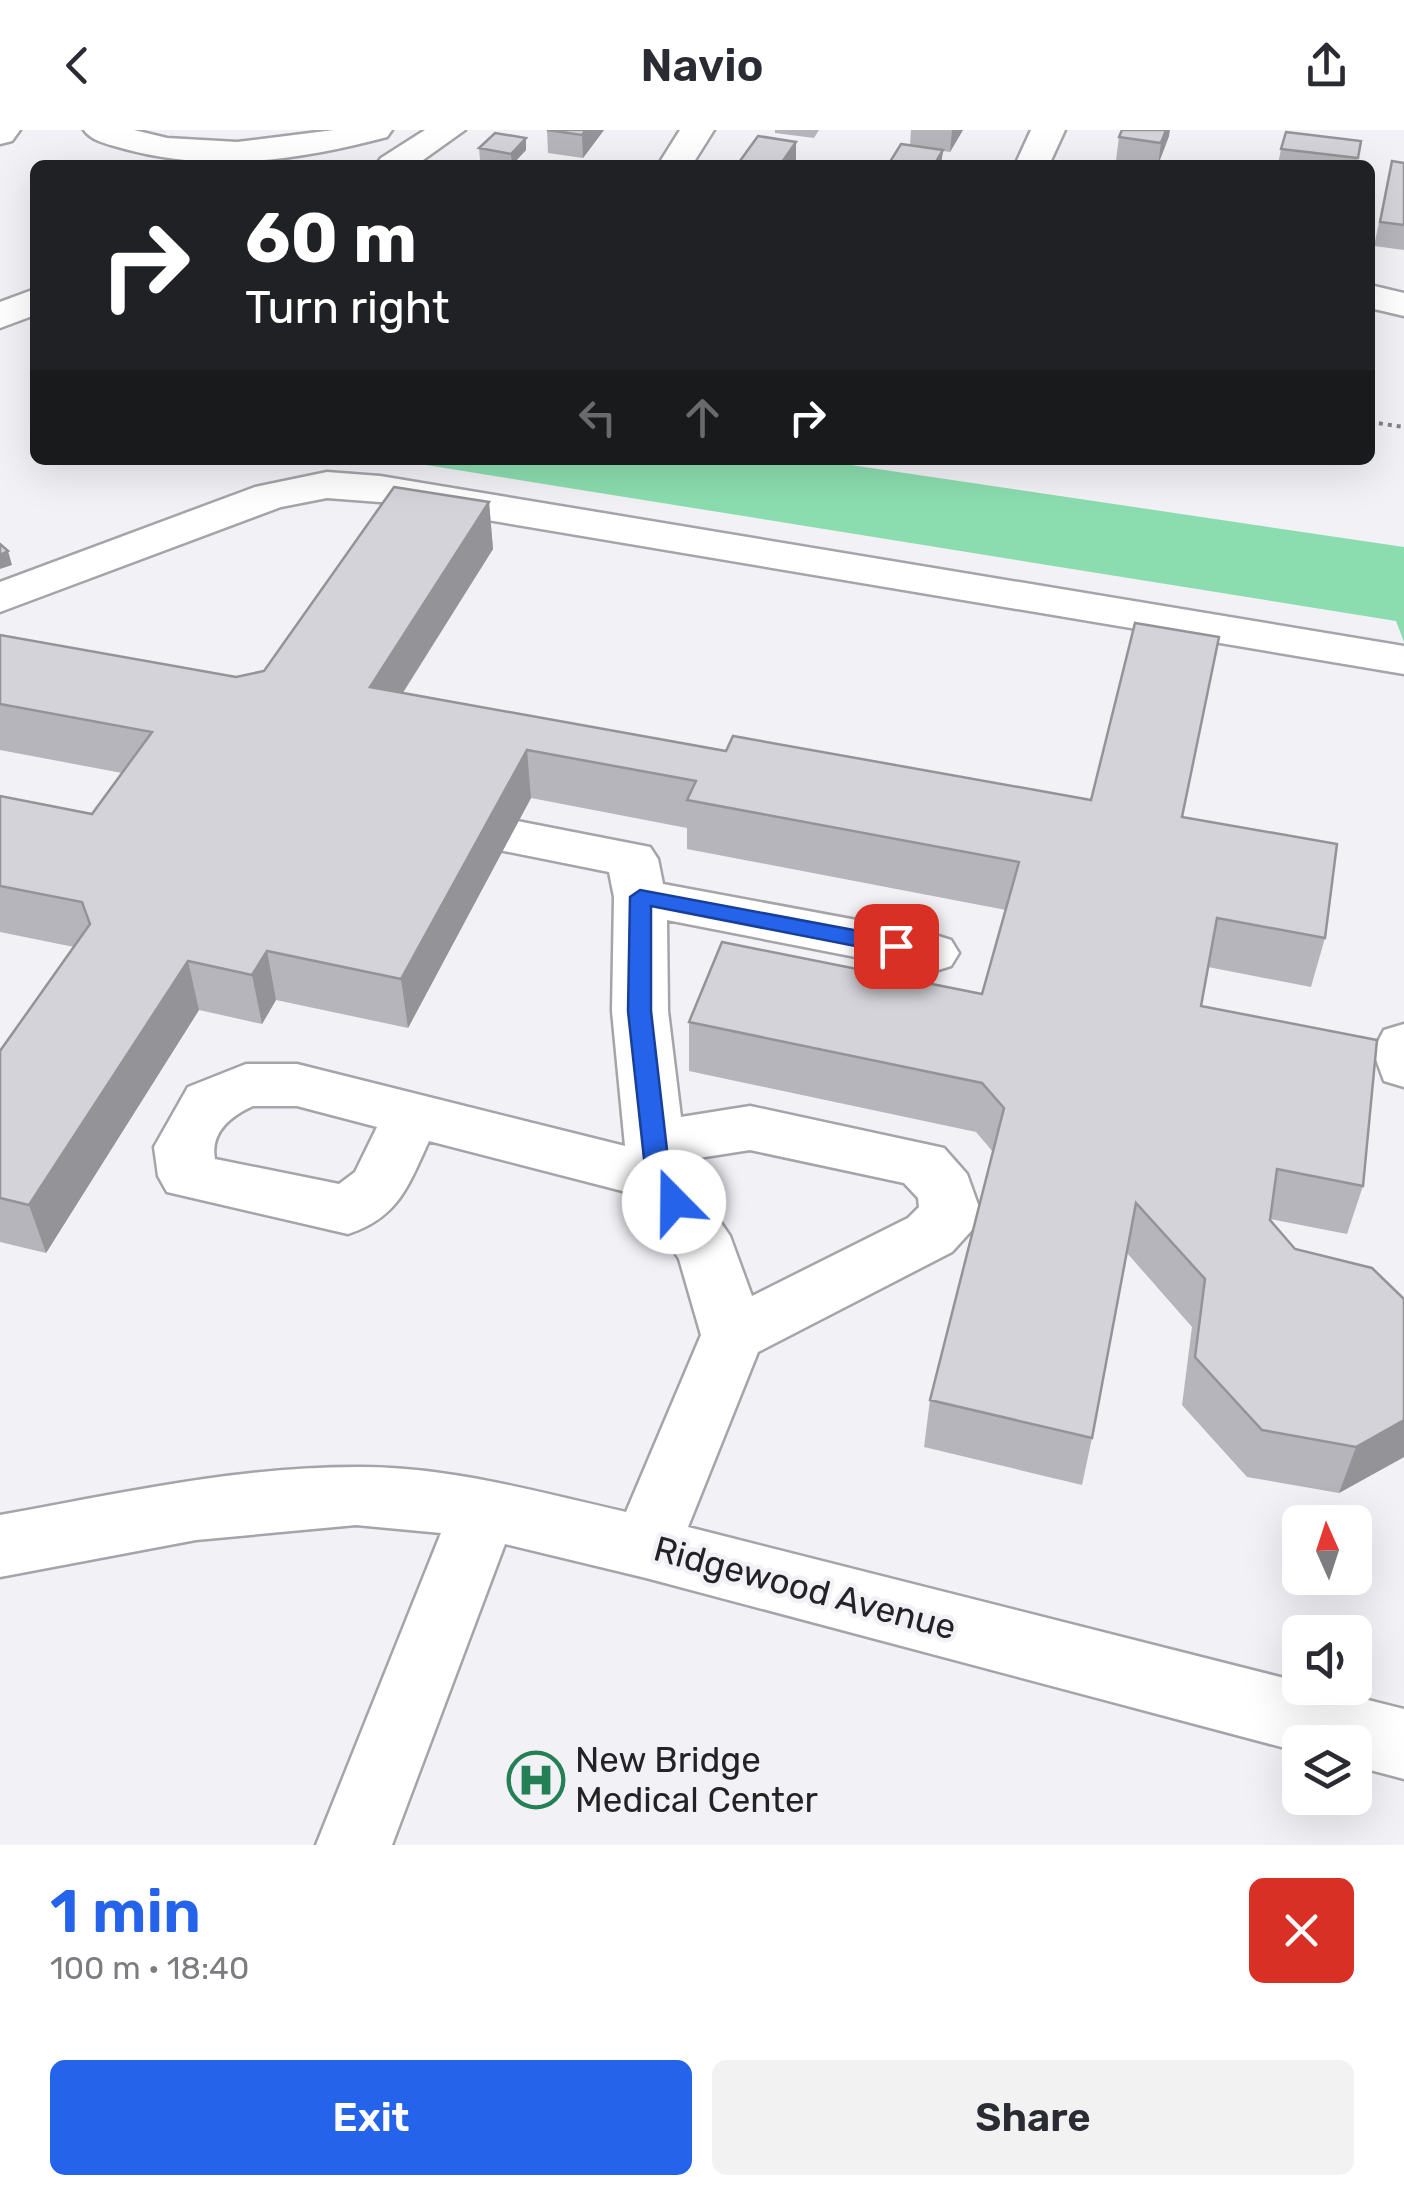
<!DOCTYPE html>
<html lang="en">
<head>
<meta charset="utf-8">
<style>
  body { margin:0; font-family:Rubik,sans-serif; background:#f2f2f3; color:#2b2b33; height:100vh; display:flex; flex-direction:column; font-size:38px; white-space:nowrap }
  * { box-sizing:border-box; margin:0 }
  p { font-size:32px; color:#7c7c81 }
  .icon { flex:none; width:55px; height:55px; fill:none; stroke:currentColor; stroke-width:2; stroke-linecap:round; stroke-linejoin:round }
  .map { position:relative; height:1715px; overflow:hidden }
  .side { display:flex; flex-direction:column; background:#fff; flex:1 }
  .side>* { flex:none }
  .banner { position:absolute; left:30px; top:30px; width:1345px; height:305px; border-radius:15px; box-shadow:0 10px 40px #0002; background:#202124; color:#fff; overflow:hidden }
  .needle { width:65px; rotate:357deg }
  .tools { position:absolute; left:1282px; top:1375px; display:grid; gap:20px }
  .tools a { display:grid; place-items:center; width:90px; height:90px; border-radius:15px; background:#fff; box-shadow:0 10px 40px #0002; font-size:50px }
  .pin { position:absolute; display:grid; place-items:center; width:85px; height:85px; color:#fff; margin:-42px; border-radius:20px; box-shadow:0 5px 15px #0006 }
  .me { position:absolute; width:110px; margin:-55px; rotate:338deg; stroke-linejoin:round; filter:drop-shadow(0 0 8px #0008) }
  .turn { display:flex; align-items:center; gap:35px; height:210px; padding:0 50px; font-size:45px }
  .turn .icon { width:130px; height:130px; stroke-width:2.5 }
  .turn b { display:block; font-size:70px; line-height:85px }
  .lanes { display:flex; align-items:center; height:95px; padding:0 50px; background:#0003; justify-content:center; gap:50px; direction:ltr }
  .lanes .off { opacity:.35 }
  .round { display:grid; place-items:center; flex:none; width:105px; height:105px; border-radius:15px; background:#f2f2f3 }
  .head { display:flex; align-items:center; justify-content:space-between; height:170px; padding:0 50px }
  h1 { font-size:60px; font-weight:600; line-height:75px; color:#2563eb }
  .button { display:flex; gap:20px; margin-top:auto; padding:20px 50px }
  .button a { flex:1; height:115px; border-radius:15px; background:#2563eb; color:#fff; font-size:40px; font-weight:600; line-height:115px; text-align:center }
  .button a+a { background:#f2f2f3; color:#2b2b33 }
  header { display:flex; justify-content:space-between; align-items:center; height:130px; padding:0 50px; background:#fff; font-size:45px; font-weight:600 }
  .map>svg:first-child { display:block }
  .green { fill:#8bddaf }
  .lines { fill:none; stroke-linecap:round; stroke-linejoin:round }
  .minor-casing { stroke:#a4a4a9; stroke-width:5 }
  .highway-casing { stroke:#a4a4a9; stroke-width:5 }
  .path { stroke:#838387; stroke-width:4; stroke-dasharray:4 5; stroke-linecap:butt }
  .minor { fill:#fff; fill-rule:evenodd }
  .highway { fill:#fff; fill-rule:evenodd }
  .wall { fill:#b5b5bb }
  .shaded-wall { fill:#949498 }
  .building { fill:#d3d3d9; stroke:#949498; stroke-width:2.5 }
  .route { fill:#2563eb; stroke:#184099; stroke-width:2.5 }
  .labels { text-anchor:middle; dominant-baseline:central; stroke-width:9; stroke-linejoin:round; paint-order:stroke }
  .near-street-label { font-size:35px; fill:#232325; stroke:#f1f1f6 }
  .near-poi-label { font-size:35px; fill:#232325; stroke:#f1f1f6; text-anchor:start }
</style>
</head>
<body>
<header><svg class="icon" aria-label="back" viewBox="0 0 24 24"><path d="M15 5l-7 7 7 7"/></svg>Navio<svg class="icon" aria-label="share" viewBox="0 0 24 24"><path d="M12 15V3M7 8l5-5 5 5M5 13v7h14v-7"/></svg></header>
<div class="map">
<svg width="1404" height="1715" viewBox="0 0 1404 1715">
  <rect width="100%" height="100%" fill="#f1f1f6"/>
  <path class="green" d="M395,330H817L1404,417V512L1396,491Z"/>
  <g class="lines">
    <g class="minor-casing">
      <path id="minor" d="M680,0H714L692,35H658Z
        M1031,0H1065L1049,35H1015Z
        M1370,155L1404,163V186L1370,178Z
        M327,342L380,346L1404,516V544L380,372L327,368L281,377L0,482V452L255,357Z
        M517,691L650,717L658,729L663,754L932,804L951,810L959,823L951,836L932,842L667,790L668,881L681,987L750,976L944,1018L967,1044L981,1083L972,1100L952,1122L758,1222L688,1397L1300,1552V1558H1320L1404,1579V1649L1355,1636V1612H1300V1622L646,1448L505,1414L392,1715H316L441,1403L356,1395L196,1410L0,1447V1385C117,1364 236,1337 356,1337C447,1336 538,1362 626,1382L701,1205L679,1129L638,1065L429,1011C408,1056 399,1087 348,1104L167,1062L158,1046L154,1017L188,957L246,934H297L625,1016L612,881L614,767L609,742L499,720L491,708L499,696ZM253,976H297L377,997L355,1042L339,1054L215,1029C210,1002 231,986 253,976ZM750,1020L904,1053L918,1068L919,1077L908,1088L752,1166L730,1106L687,1043L686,1030Z
        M1404,894V957L1384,951L1373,921L1384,900Z"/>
    </g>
    <g class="highway-casing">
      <path id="highway" d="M0,0H20L12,11L0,14Z
        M84,0H134L167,8L237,12L334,0H392L387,7C300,30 213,43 125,19C112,15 92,12 84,0Z
        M425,0H465L416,35H376L381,28Z
        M35,159V185L0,198V172Z"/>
    </g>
    <path class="path" d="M1370,292L1404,297"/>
    <use href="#minor" class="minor"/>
    <use href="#highway" class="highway"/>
  </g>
  <path class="wall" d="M547,0H604L583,28L548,23Z
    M775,0H819L814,8L775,3Z
    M911,0H963L950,22L943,21L941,35L910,15Z
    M1169,6L1158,35L1116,30L1119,7Z
    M526,8V20L513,34L480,30L479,18Z
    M1361,11L1356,35H1278L1281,19Z
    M1392,31L1404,33V120L1374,116Z
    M489,372L493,419L403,563L726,621L1183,687L1325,808L1311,857L1208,837L1201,876L1363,1056L1347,1104L1270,1089V1090L1404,1327L1339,1363L1247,1347L1182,1275L1192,1197L1127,1123L1092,1308L1082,1355L924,1317L930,1270L993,1022L976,1002L689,941V892L982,864L1006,780L687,719V698L531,668L408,898L276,870L262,894L199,880L46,1123L0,1112V921L74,817L0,802V666L92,684L122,643L0,620V505L236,547L264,541Z"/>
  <path class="shaded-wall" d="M586,0H604L583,28L582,5Z
    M952,0H963L950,22Z
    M1166,0H1170L1169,6L1158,35L1161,13Z
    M526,8V20L512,35L511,24Z
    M796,12V35H780Z
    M943,20L941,35H934Z
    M489,372L493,419L376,605L370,557Z
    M8,421L12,435L0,439V425Z
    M527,620L531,668L408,898L401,849Z
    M267,821L276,870L262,894L252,845Z
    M188,831L199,880L46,1123L29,1075Z
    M1404,1290V1327L1339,1363L1356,1317Z"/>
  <path class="building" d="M547,0H586L582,5Z
    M1122,0H1166L1161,13L1119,7Z
    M1286,2L1361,11L1358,28L1281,19Z
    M495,3L526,8L511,24L479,18Z
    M758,6L796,12L780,35H737Z
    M901,14L943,20L934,35H888Z
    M515,31L541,35H512Z
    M1392,31L1404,33V95L1380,92Z
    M394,357L489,372L370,557L726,621L733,606L1091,670L1135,493L1219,507L1182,687L1337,714L1325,808L1217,788L1201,876L1377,910L1363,1056L1277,1039L1270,1090L1295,1119L1372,1138L1404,1169V1290L1356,1317L1262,1300L1195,1227L1205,1149L1136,1073L1092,1308L930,1270L1004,978L982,953L689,892L722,812L982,864L1019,732L687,670L696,651L527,620L401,849L267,821L252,845L188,831L29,1075L0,1068V921L90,794L82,772L0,756V666L92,684L152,602L0,574V505L236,547L264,541Z
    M0,414L8,421L0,425Z"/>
  <path class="route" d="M640,760L896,808L907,816L896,824L651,776V881L670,1046L687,1072L683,1079H666L646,1047L628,881L630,767Z"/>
  <defs>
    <g id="hospital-ring" transform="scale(2.875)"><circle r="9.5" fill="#f1f1f6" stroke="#247f54" stroke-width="1.5"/><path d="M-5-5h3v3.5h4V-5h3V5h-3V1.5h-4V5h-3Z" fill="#247f54"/></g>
  </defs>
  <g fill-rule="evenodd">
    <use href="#hospital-ring" x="536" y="1650"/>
  </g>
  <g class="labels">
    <g class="near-street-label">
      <text transform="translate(805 1458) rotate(15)">Ridgewood Avenue</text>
    </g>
    <g class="near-poi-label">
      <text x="575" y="1630">New Bridge<tspan x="575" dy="40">Medical Center</tspan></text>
    </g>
  </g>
</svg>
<div class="tools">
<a><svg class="needle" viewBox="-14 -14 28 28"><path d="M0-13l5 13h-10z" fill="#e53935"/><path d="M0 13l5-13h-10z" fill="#7c7c81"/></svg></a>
<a><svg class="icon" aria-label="sound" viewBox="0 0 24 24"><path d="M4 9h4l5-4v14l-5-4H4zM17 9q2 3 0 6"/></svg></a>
<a><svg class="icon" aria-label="layers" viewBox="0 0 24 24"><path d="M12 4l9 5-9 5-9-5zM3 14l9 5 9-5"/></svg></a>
</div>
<div class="pin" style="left:896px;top:816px;background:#d93025"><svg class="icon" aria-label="arrive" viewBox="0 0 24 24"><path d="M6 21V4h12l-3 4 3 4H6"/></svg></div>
<svg class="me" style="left:674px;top:1072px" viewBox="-20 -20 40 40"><circle r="19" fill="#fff"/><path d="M0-13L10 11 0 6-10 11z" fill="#2563eb"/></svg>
<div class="banner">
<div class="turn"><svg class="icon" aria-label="right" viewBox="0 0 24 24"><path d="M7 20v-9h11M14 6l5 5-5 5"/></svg><div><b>60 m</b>Turn right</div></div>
<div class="lanes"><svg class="icon off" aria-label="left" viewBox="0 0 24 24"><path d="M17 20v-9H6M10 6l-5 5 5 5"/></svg><svg class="icon off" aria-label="ahead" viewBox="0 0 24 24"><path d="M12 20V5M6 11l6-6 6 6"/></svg><svg class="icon" aria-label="right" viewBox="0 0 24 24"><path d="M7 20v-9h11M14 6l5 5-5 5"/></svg></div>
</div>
</div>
<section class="side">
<div class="head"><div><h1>1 min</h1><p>100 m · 18:40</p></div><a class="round" style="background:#d93025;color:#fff"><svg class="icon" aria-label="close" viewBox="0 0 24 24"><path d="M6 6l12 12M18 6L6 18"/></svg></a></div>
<div class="button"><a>Exit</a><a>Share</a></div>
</section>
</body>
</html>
